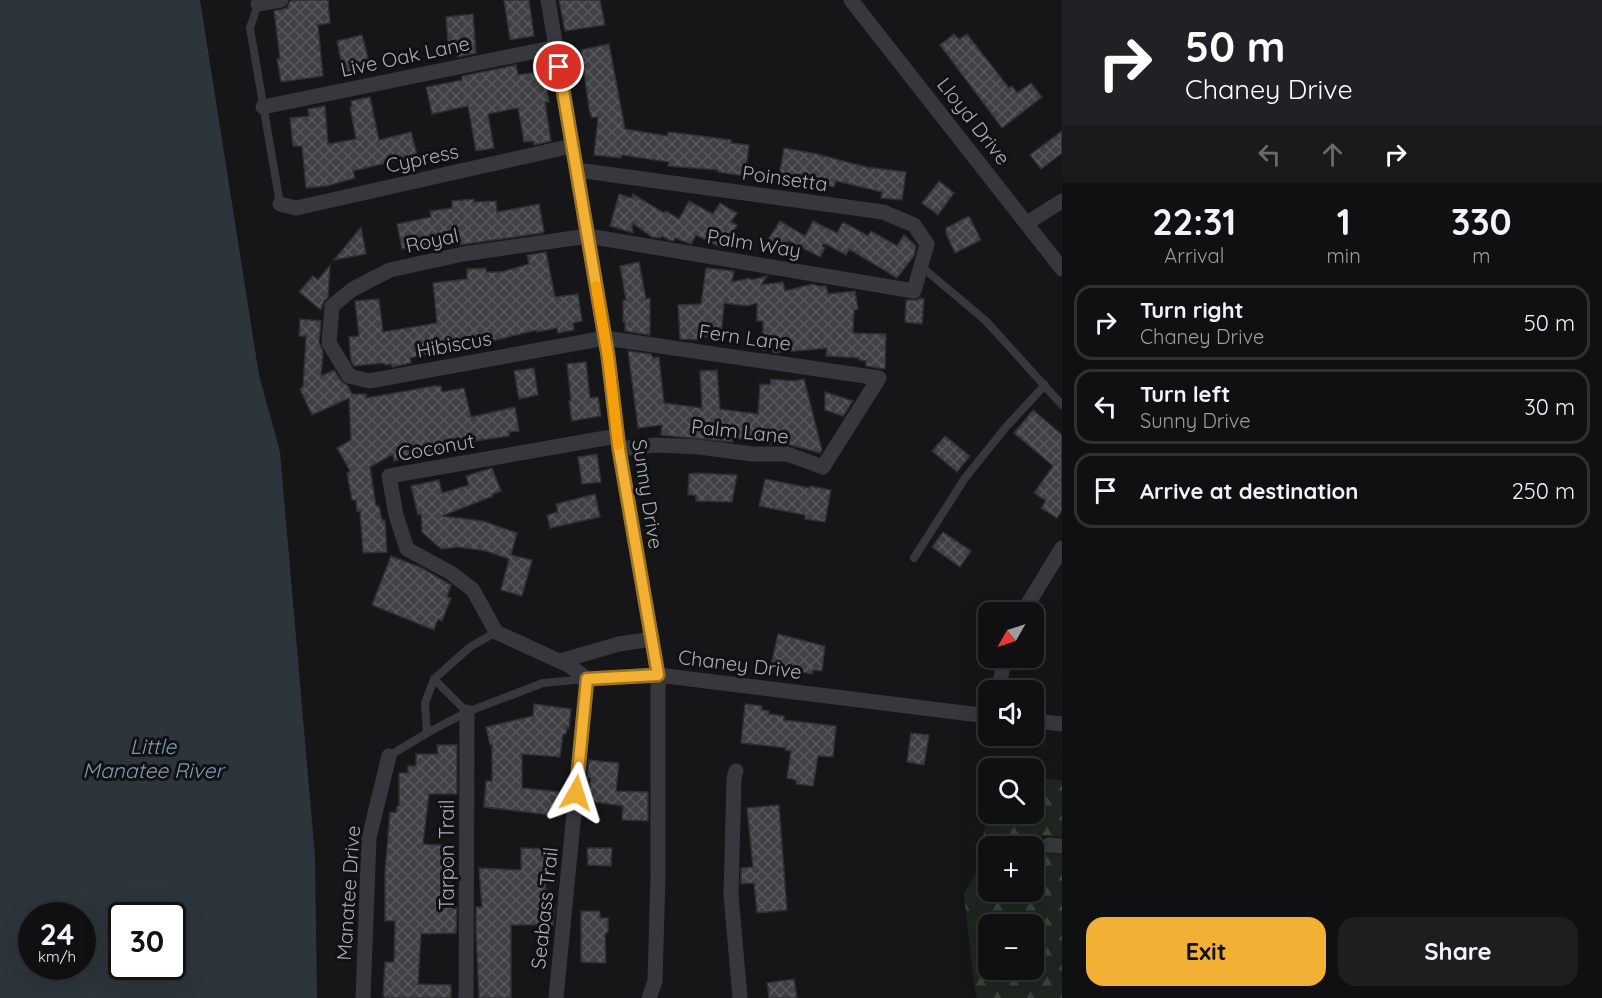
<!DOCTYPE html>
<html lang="en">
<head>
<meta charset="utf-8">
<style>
  body { margin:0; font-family:Quicksand,sans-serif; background:#1e1e20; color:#f1f3f6; height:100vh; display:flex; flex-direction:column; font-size:22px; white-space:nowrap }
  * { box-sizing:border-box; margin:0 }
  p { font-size:20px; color:#9c9d9f }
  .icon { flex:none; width:33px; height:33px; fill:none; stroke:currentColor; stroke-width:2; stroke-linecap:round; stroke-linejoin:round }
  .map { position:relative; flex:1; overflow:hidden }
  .side { display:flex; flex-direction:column; background:#101012; width:540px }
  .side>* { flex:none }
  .guide { background:#202124; color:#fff; overflow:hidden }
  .needle { width:39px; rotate:231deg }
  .controls { position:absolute; left:978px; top:602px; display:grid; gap:12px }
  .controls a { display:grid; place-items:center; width:66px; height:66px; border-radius:12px; background:#101012; box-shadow:0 6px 24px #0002,0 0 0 2px #303032; font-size:30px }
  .speed { position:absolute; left:18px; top:902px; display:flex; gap:12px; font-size:30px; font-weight:700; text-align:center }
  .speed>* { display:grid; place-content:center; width:78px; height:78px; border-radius:50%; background:#101012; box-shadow:0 6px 24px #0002,0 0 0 2px #303032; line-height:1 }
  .speed small { font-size:15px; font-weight:400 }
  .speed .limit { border:3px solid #111; border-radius:9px; background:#fff; color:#111 }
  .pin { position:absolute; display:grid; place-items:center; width:51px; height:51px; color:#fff; margin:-26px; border:3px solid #fff; border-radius:50%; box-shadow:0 2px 6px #0007 }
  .me { position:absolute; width:66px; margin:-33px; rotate:6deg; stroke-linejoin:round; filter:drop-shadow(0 0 4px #0008) }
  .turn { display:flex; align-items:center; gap:21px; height:126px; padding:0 24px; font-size:27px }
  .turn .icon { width:78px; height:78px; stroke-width:2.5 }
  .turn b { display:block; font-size:42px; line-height:51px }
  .lanes { display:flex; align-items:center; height:57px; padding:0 24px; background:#0003; justify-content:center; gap:30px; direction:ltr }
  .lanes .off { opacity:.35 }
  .eta { display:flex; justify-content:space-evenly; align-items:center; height:102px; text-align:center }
  .eta b { font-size:36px; font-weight:700; line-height:42px }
  .primary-button { display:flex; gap:12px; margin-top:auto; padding:12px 24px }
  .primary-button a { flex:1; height:69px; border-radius:18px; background:#f2b134; color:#111; font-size:24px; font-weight:700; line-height:69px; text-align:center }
  .primary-button a+a { background:#1e1e20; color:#f1f3f6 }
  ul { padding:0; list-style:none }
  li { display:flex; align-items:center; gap:18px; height:75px; margin:0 12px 9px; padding:0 12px; border:3px solid #303032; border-radius:18px }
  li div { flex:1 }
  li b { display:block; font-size:22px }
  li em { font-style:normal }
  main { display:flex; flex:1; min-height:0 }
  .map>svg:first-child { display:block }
  .forest { fill:url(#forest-firs); fill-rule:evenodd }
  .water { fill:#2c353c; fill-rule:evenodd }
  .building { fill:url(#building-cross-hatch); stroke:#303034; stroke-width:1.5 }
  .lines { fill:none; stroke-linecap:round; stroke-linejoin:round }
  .service { stroke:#37383d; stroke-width:8 }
  .minor { stroke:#37383d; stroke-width:15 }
  .route-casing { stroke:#9d7322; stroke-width:15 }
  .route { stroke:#f2b134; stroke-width:10 }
  .slow { stroke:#f59e0b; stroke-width:10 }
  .labels { text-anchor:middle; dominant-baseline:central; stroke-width:6; stroke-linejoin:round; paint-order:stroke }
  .street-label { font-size:20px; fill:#a8adb8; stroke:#111113 }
  .water-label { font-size:21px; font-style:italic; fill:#7f9bb3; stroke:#111113 }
</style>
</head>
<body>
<main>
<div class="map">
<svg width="1062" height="998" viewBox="0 0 1062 998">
  <defs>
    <pattern id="forest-firs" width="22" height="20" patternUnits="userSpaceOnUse" patternTransform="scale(1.5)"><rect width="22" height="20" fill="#1e261f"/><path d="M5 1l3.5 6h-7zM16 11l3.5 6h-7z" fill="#3c433d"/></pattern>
    <pattern id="building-cross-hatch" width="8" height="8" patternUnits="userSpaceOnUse" patternTransform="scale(1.5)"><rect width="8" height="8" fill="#404145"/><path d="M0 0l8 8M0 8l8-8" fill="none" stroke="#595a5e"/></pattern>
  </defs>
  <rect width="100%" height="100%" fill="#161618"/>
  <path class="forest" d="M1034,778L1062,780V837L1042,835L1038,852L1062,855V998H977L974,984L964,893L977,872L988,809V813H1034ZM988,846H1034V891H988ZM988,924H1034V969H988Z"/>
  <path class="water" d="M0,0H200L259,375L280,452L315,857L317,998H0ZM32,915H82V966H32ZM122,915H172V966H122Z"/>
  <path class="building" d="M302,0H328L330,23L318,25L323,76L281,82L277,59H280L274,11L287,8L290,1Z
    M504,0H529L534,36L510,40Z
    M559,0H600L605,25L565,31Z
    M473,14L476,53L458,57L456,43H448L446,17Z
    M954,34L959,39L967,34L1009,88L1012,86L1017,93L1031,83L1042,97L1002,128L940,45Z
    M362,35L371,69L344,75L337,41Z
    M609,44L625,129L668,136V132L686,134L731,140V143L749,145L745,176L718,172V170L668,166L669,162L622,155L621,158L594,155L598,117L592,118L589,109L581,50Z
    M516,65L518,75L544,71L549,102H545L551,141L534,145L533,141L524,142L518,108L488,114L494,148L476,151L468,106L432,114L426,87L462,80V76Z
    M370,97L379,140L411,132L419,162L401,166L399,160L353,171L355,178L327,186L306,188L302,146H293L290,118L309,116L308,109L325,106L328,144L356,139L350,107L352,106L351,101Z
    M1062,131V153L1041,169L1030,155Z
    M784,148L817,154L866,167L906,172L902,200L881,198L882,192L836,181L834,187L779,176Z
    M939,181L954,193L938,215L922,203Z
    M619,194L632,198L633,194L664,213L666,211L679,219L689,201L713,214L720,203L737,213L731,222L737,225L724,249L696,235L691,244L675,238L674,241L669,240L662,236L660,238L652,237L632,223L633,233L610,226Z
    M474,199V202L496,201L497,212L539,204L544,231L542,233L466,244L402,249L397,224L431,217L430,211L452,208V201Z
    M969,216L981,240L955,253L946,233V228Z
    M780,221L805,236L813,221L837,233L843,222L868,236L871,231L897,246L904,235L916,246L914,256L897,278L849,249L846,255L824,243L822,246L825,248L820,257L789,241L781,252L766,243Z
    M361,227L366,254L334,260Z
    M546,252L555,297L578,294L582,321L573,323L574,330L558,333L557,328L537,332V330L488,342L487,336L437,347L438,352L410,358L411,363L392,367V364L385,365L384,363L354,366L351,361L349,337L359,336L355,301L379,299L383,332L437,323L433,283L467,279V269L486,268V272H501L529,264L527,255Z
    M639,262L646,299L650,298V335L625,331V322H623V300H626L620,266Z
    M330,265L328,297L324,301L321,310L299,292L313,276L318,280Z
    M706,268L734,271L732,282L750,278L751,280L767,276L761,285L783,282L785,291L812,284L818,286H826L828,294L855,291L858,309L854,310L853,333L886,334L885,369L866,366V361L859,360V358L826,356L827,348L774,353L772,350H763V321H757V303L747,306L724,303L721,337H699V340L680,339L678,305L701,304Z
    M920,298L924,299L922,324L905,322L906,300H917Z
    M300,319L321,321L319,342L323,352L321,376L334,370L341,381L348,386L352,394H366V398L434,386H441L442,392L464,388L471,417L515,407L519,431L509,432V436L447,445V449L394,461L393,454L370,467L376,506H379L382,520H385L387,552L363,553L360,511H357L356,500H352L347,473L350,471L337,448L351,440L349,398L312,415L300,389L303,387L306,336H299Z
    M628,351L651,354L653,358L659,357L664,403L702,408L700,371L717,370L720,409L758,414L760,384L770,385L771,379L794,381L804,379L822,450L820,453L787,444H772L734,438L733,442L661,435L662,425L638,428Z
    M586,362L590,398L598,397L601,416L572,421L569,401H571L567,364Z
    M534,368L538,395L519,399L514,371Z
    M825,392L853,401L843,416L825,410Z
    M1033,410L1062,435V510L1057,518L1041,508L1046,501L1034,493L1053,466L1014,433Z
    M945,436L970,456L957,472L932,451Z
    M597,454L601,482L582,484L578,457Z
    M492,468L501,491L492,494L493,496L442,516L483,521L517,533L511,555L532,560L522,596L501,590L509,559L486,551L458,547L441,549L422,532L421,514L418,515L411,486L439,480L442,493L469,485L466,476Z
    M697,473L737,475L732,502L696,501V495H688L689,474Z
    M765,479L810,488V486L831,490L825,522L805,519V515L759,506Z
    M595,494L600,517L550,528L547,515L558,512L556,504Z
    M943,532L971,551L960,567L932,547Z
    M391,556L422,568L451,585L447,597L451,598L442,621L438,619L434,630L372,605Z
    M778,634L825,646L822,671L813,670L812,674L789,670V674L770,669Z
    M534,704L571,709L569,728L567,727L566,734H563L560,757L522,754V788L561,792L559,816L484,807L486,781H492V744L490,745L486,727L533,716Z
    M745,704L762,706V710L769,711V714L784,716V720L836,726L833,757L818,756L813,786L796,784V780L787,778L791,751L785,750L786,748L741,743Z
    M911,733L929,735L924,765L907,762Z
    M437,745H457V794H429L423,844L455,846L453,869H451L453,909L457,908L456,933L421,934L418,984L451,985V998H385L383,995L385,962H394L395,921H385V872L390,812L396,813L397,806H399V773H408V766H416V754H438Z
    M589,760L619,763L616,791L648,792V821L622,820L623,806L587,801L591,778H587Z
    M779,805L787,910L757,913L754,883L741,884V868L753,867L747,808Z
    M521,848L547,849L546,865H543L548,905H555L553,925H511V998H479L476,932V907H482L479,868L521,870Z
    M587,848H612L611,866L588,865Z
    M581,911H600V918H608V932L605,935L606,963L581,962Z
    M794,979L797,998H769L767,983Z"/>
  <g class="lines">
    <path class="service" d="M258,4L250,28L280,204
      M922,267L986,321L1062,405
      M914,558L965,478L1006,427L1045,385
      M467,712L543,683L586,679
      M427,733L425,703L434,679
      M389,756L427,733L467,712L434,679L470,647L496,632"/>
    <path class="minor" d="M548,0L608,356L619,449L658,675V875L655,981L649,998
      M851,0L1062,269
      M258,4L281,0
      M263,107L556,47
      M577,170L883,212L914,225L927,244L914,291L588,236L463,254L390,270L353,289L332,306L329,343L349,376L369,381L605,338L879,378L823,467L787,454H753L699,447L656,445L619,449
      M280,204L296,208L572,146
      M1027,223L1062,201
      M617,436L389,476L396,515L407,549L451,573L473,590L496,632L570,666L587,679L658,675L988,716
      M1023,612L1062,548
      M560,661L619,644L652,639
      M998,690L1005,657
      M1034,721L1062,724
      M736,771L734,778L731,895L740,998
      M1049,845L1062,846
      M363,998L369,838L389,756
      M466,998L467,712
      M556,998L587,679"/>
  </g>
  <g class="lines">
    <g class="route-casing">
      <path id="route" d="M559,67L608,356L619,449L658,675L587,679L576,793"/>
    </g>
    <use href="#route" class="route"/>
    <path class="slow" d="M596,286L608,356L618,445"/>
  </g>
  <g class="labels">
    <g class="street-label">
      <text transform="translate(405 56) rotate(-12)">Live Oak Lane</text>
      <text transform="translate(974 121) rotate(52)">Lloyd Drive</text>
      <text transform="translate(422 158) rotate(-12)">Cypress</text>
      <text transform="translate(785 178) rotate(8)">Poinsetta</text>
      <text transform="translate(432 240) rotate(-12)">Royal</text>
      <text transform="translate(754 243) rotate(9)">Palm Way</text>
      <text transform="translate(745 337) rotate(8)">Fern Lane</text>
      <text transform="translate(454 344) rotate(-10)">Hibiscus</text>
      <text transform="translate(740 431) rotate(6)">Palm Lane</text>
      <text transform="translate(436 447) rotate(-10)">Coconut</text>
      <text transform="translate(648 494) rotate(81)">Sunny Drive</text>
      <text transform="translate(740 664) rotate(7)">Chaney Drive</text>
      <text transform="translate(446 855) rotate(-90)">Tarpon Trail</text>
      <text transform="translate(348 893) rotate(-86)">Manatee Drive</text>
      <text transform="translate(544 908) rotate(-84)">Seabass Trail</text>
    </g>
    <g class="water-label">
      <text x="153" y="746">Little<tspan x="153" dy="24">Manatee River</tspan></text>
    </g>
  </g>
</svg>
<div class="controls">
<a><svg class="needle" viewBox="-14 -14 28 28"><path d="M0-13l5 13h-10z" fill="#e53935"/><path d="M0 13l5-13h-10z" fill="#9c9d9f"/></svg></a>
<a><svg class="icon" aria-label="sound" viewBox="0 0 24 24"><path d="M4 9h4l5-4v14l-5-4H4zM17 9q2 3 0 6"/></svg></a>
<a><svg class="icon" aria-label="search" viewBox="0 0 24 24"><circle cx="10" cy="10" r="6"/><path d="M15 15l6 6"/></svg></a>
<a>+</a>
<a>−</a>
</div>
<div class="speed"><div>24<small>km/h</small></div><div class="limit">30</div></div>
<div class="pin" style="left:559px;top:67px;background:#d93025"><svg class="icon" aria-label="arrive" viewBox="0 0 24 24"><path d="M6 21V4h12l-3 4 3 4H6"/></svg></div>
<svg class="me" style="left:576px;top:793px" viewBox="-20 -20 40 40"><path d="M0-17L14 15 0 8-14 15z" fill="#f2b134" stroke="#fff" stroke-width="4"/></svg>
</div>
<section class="side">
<div class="guide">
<div class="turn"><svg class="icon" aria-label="right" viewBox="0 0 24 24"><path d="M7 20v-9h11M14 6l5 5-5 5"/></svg><div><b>50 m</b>Chaney Drive</div></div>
<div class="lanes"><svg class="icon off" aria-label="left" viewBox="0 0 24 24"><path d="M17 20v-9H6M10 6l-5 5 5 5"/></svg><svg class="icon off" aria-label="ahead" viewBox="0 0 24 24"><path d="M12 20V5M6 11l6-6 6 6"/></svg><svg class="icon" aria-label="right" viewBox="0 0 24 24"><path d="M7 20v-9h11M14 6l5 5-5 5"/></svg></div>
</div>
<div class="eta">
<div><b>22:31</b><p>Arrival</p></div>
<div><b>1</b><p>min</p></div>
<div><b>330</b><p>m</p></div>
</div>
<ul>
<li><svg class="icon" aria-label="right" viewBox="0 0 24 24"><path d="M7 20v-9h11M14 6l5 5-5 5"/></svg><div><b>Turn right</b><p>Chaney Drive</p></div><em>50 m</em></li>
<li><svg class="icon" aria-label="left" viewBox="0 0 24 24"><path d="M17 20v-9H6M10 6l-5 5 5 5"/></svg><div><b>Turn left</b><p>Sunny Drive</p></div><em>30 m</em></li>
<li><svg class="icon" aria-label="arrive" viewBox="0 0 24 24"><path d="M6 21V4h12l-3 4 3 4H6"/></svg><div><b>Arrive at destination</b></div><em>250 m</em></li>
</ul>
<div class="primary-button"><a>Exit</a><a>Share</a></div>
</section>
</main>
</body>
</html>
